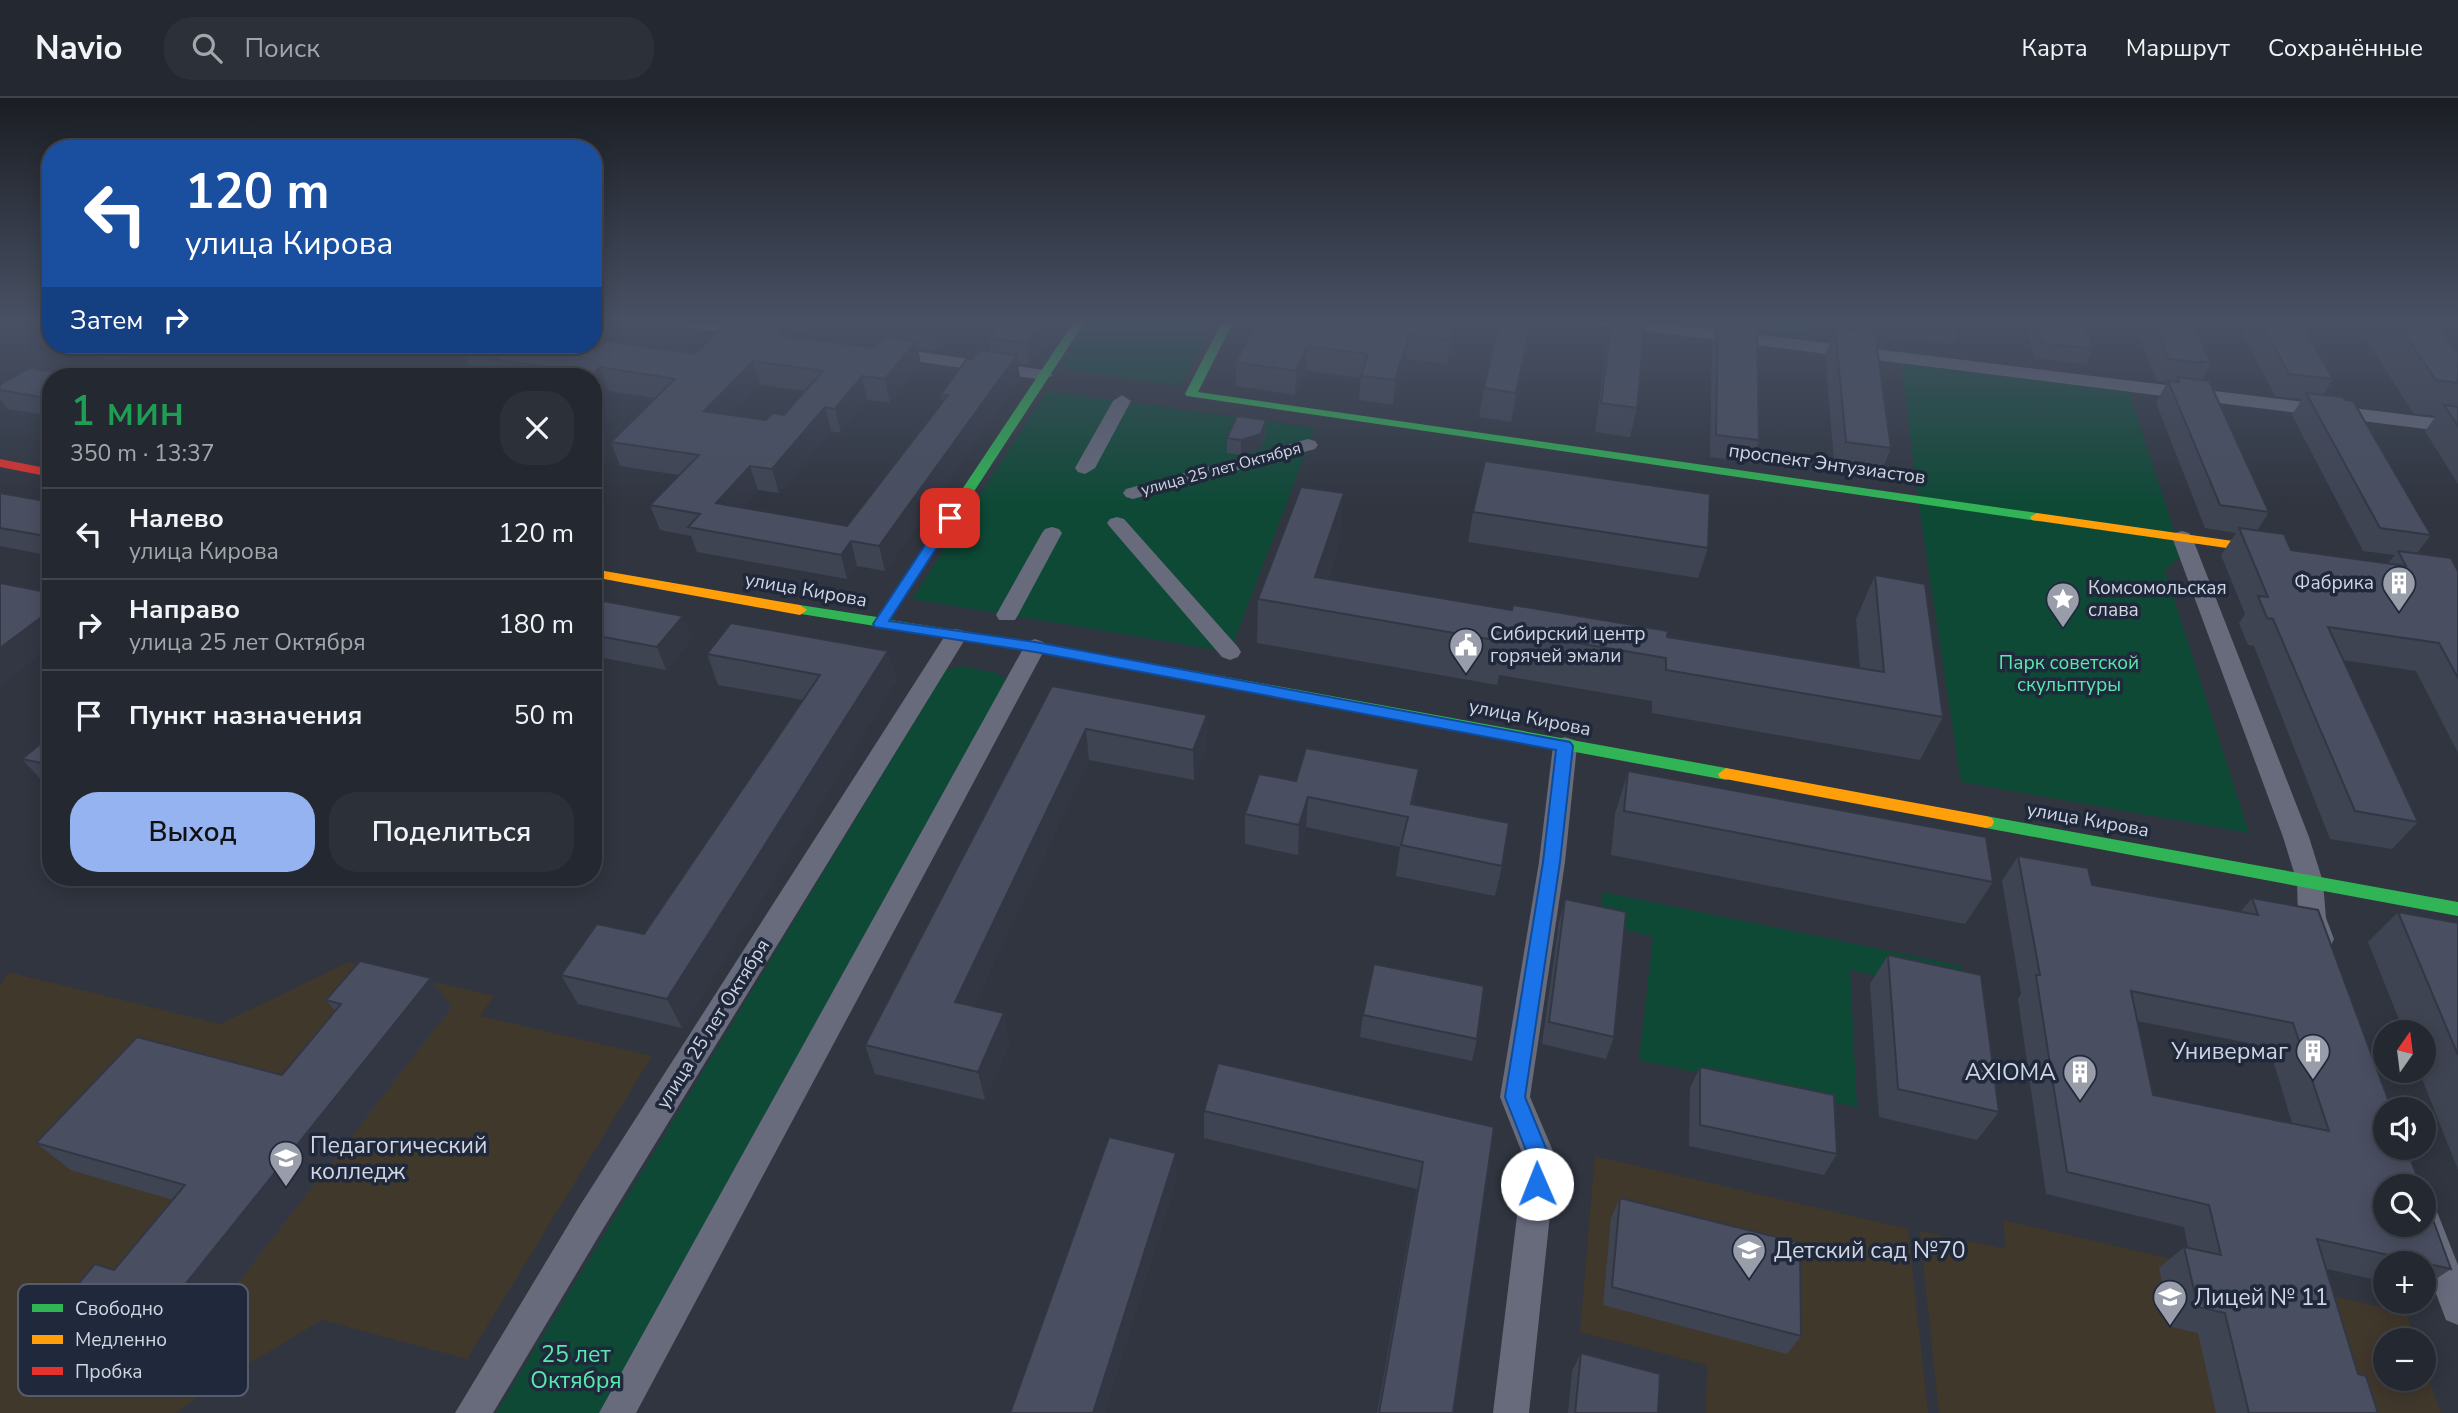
<!DOCTYPE html>
<html lang="ru">
<head>
<meta charset="utf-8">
<style>
  body { margin:0; font-family:"Nunito Sans",sans-serif; background:#2c3038; color:#f1f3f6; height:100vh; display:flex; flex-direction:column; font-size:26px; white-space:nowrap }
  * { box-sizing:border-box; margin:0 }
  p { font-size:23px; color:#a3a6ab }
  .icon { flex:none; width:38px; height:38px; fill:none; stroke:currentColor; stroke-width:2; stroke-linecap:round; stroke-linejoin:round }
  .map { position:relative; flex:1; overflow:hidden }
  .panel { position:absolute; left:42px; top:270px; width:560px; height:518px; display:flex; flex-direction:column; background:#242830; border-radius:28px; box-shadow:0 4px 18px #0003,0 0 0 2px #41444c }
  .panel>* { flex:none }
  .top-card { position:absolute; left:42px; top:42px; width:560px; height:214px; border-radius:28px; box-shadow:0 4px 18px #0003,0 0 0 2px #41444c; background:#1a4fa0; color:#fff; overflow:hidden }
  .needle { width:46px; rotate:14deg }
  .tools { position:absolute; left:2373px; top:922px; display:grid; gap:14px }
  .tools a { display:grid; place-items:center; width:63px; height:63px; border-radius:50%; background:#242830; box-shadow:0 4px 18px #0003,0 0 0 2px #41444c; font-size:35px }
  .pin { position:absolute; display:grid; place-items:center; width:60px; height:60px; color:#fff; margin:-30px; border-radius:14px; box-shadow:0 4px 10px #0006 }
  .me { position:absolute; width:77px; margin:-38px; rotate:359deg; stroke-linejoin:round; filter:drop-shadow(0 0 5px #0008) }
  .turn { display:flex; align-items:center; gap:24px; height:147px; padding:0 28px; font-size:32px }
  .turn .icon { width:91px; height:91px; stroke-width:2.5 }
  .turn b { display:block; font-size:49px; line-height:60px }
  .then { display:flex; align-items:center; height:66px; padding:0 28px; background:#0003; gap:14px; font-size:26px }
  .round { display:grid; place-items:center; flex:none; width:74px; height:74px; border-radius:28px; background:#2c3038 }
  .overview { display:flex; align-items:center; justify-content:space-between; height:119px; padding:0 28px }
  h1 { font-size:42px; font-weight:600; line-height:52px; color:#1e9e55 }
  .cta { display:flex; gap:14px; margin-top:auto; padding:14px 28px }
  .cta a { flex:1; height:80px; border-radius:28px; background:#95b2f1; color:#111; font-size:28px; font-weight:600; line-height:80px; text-align:center }
  .cta a+a { background:#2c3038; color:#f1f3f6 }
  ul { padding:0; list-style:none }
  li { display:flex; align-items:center; gap:21px; height:91px; padding:0 28px; border-top:2px solid #41444c }
  li div { flex:1 }
  li b { display:block; font-size:26px }
  li em { font-style:normal }
  header { display:flex; align-items:center; gap:42px; box-sizing:border-box; height:98px; padding:0 35px; background:#242830; border-bottom:2px solid #41444c }
  header strong { font-size:33px }
  nav { display:flex; gap:38px; margin-inline-start:auto; font-size:24px }
  .search { width:490px; height:63px; background:#2c3038; display:flex; align-items:center; gap:18px; box-sizing:border-box; padding:0 24px; border-radius:28px; color:#a3a6ab; font-size:26px }
  .map>svg:first-child { display:block }
  .education { fill:#41382c }
  .green { fill:#0e4936 }
  .lines { fill:none; stroke-linecap:round; stroke-linejoin:round }
  .street { fill:#676b7c; fill-rule:evenodd }
  .fast { fill:#30b455; fill-rule:evenodd }
  .slow { fill:#ff9f0a; fill-rule:evenodd }
  .jam { fill:#e5322d; fill-rule:evenodd }
  .wall { fill:#3f4453; fill-rule:evenodd }
  .shaded-wall { fill:#333744 }
  .building { fill:#494f61; stroke:#333744; stroke-width:2; fill-rule:evenodd }
  .route { fill:#1a73e8; stroke:#114b97; stroke-width:2 }
  .labels { text-anchor:middle; dominant-baseline:central; stroke-width:7; stroke-linejoin:round; paint-order:stroke }
  .far-street-label { font-size:16px; fill:#d0d5e2; stroke:#20283b }
  .street-label { font-size:19px; fill:#d0d5e2; stroke:#20283b }
  .poi-label { font-size:19px; fill:#d0d5e2; stroke:#20283b; text-anchor:start }
  .park-label { font-size:19px; fill:#59e9ae; stroke:#20283b }
  .near-poi-label { font-size:23px; fill:#d0d5e2; stroke:#20283b; text-anchor:start }
  .near-park-label { font-size:23px; fill:#59e9ae; stroke:#20283b }
  .key { fill:#20283b; stroke:#555c6d; stroke-width:2 }
  .key-label { font-size:19px; fill:#d0d5e2 }
</style>
</head>
<body>
<header>
<strong>Navio</strong>
<div class="search"><svg class="icon" aria-label="search" viewBox="0 0 24 24"><circle cx="10" cy="10" r="6"/><path d="M15 15l6 6"/></svg>Поиск</div>
<nav><a>Карта</a><a>Маршрут</a><a>Сохранённые</a></nav>
</header>
<div class="map">
<svg width="2458" height="1315" viewBox="0 0 2458 1315">
  <rect width="100%" height="100%" fill="#303540"/>
  <path class="education" d="M349,864L494,898L480,918L652,958L467,1261L322,1222L216,1285L176,1315H0V888L8,874L220,926Z
    M1595,1058L1908,1131L1928,1315H1706L1707,1267L1580,1234Z
    M2003,1122L2406,1215L2416,1242H2385V1281H2424V1266L2441,1315H1939L1920,1133L2006,1151Z"/>
  <path class="green" d="M1090,222H1216L1183,284L1176,288L1063,271L1061,267Z
    M1764,222H1805L1806,240L1764,235Z
    M1901,265L2129,294L2182,457L2165,472L2249,735L1961,684L1918,401Z
    M1047,293L1315,330L1230,554L912,501Z
    M961,568L996,575L1007,582L601,1315H496L946,572Z
    M1603,794L1962,868L1969,898L1850,872L1857,1009L1639,962L1653,839L1599,825Z"/>
  <g class="lines">
    <path class="street" d="M664,222C683,222 750,221 763,234L754,239L672,227Z
      M1589,222H1640L2458,323V335L1597,227Z
      M887,249L1044,272L1053,277L1044,282L881,258L878,254Z
      M1122,297L1131,303L1095,370L1085,376L1078,374L1075,370L1113,303Z
      M1308,341L1315,343L1318,347L1315,351L1133,401L1126,399L1123,395L1126,391Z
      M1117,419L1124,421L1238,549L1241,554L1238,559L1230,562L1222,559L1110,429L1107,425L1110,421Z
      M1052,429L1059,431L1062,435L1018,517L1015,522H999L996,517L1042,435L1045,431Z
      M2182,433L2189,435L2192,439L2309,739L2323,784L2326,820L2334,841L2330,849L2320,852L2310,849L2298,820L2297,784L2283,739L2172,439L2175,435Z
      M956,531L964,533L967,538L603,1131L493,1315H455L579,1109L948,533Z
      M1035,541L1043,544L1046,549L636,1315H599L1024,549L1027,544Z
      M1565,639L1574,642L1577,648L1565,764L1530,999L1556,1060L1529,1315H1493L1524,1060L1500,999L1539,764L1553,648L1556,642Z
      M2424,1106L2436,1111L2458,1167V1227L2446,1222L2410,1127H2424Z"/>
    <path class="fast" d="M1075,222H1086L890,522L1035,544L1726,670L1734,676L1732,680L1726,682L1035,554L795,515L793,512L795,509L800,507L877,519Z
      M1223,222H1234L1198,294L2037,415L2044,419L2037,423L1187,298L1185,296Z
      M1986,718L2458,804V818L1986,730L1980,728L1978,724L1980,720Z"/>
    <path class="slow" d="M2037,415L2275,449L2282,453L2275,457L2032,422L2030,419Z
      M593,471L800,507L807,512L800,517L593,479Z
      M1726,670L1986,718L1992,720L1994,724L1992,728L1986,730L1720,680L1718,676Z"/>
    <path class="jam" d="M0,361L51,371V379L0,369Z"/>
  </g>
  <path class="wall" d="M749,222H817L806,234L789,231L791,239L874,250L898,240L896,226L960,222L937,252L918,250L921,266L890,305L867,302L841,335L831,333L779,395L758,392L742,410L847,428L942,305L941,296L972,262L991,254L989,240L1003,222H1060L1029,267L1018,265L1020,281L885,473L857,468L847,481L697,454L691,438L660,432L650,407L679,377L620,368L611,344L655,300L608,293L601,300L593,299V278H501L500,277L471,273L461,249L695,256L744,228ZM760,287L805,293L784,317L766,322L731,317Z
    M1257,222H1456L1453,241L1447,266L1406,261L1393,307L1359,302L1361,280L1306,272L1295,297L1236,288V264Z
    M1500,222H1532L1511,324L1479,319L1484,290Z
    M1610,222H1645L1637,310L1630,339L1595,334Z
    M1721,222H1762L1758,234H1757L1759,342L1752,365L1710,359L1712,246L1718,225H1721Z
    M1832,222H1961L1962,224L1952,246L1877,237L1876,241L1891,350L1879,380L1835,374L1825,258L1833,235Z
    M2024,222H2083L2093,251L2086,266L2035,260Z
    M2132,222H2191L2211,265L2201,282L2269,414L2257,433L2291,452L2388,465L2395,457L2363,453L2292,317L2302,301L2275,298L2236,222H2299L2333,281L2323,297L2431,437L2417,455L2458,473V655L2416,573L2343,562L2418,724L2392,751L2330,741L2254,548L2248,547L2239,525L2245,516L2221,457L2236,435L2205,430L2156,305L2167,284L2157,283Z
    M2354,222H2434L2458,255V386L2425,333L2436,318L2413,315Z
    M62,247H145L120,262L67,254Z
    M51,278V318L7,311L0,301V287Z
    M1266,322V338L1260,351L1241,357L1227,355V340Z
    M0,395L51,404V458L0,448Z
    M1473,414L1708,450L1698,480L1468,444Z
    M1341,438L1327,481L1860,570L1856,521L1875,477L1943,619L1920,662L1652,615V603L1499,577L1497,587L1257,545L1258,501Z
    M593,501L692,541L666,572L593,558Z
    M888,553L896,583L682,930L578,906L561,877L644,836L803,602L718,587L707,556Z
    M1052,588L1207,617V648L1194,682L1089,662L974,908L1010,944L985,1002L875,976L865,947Z
    M51,637V686L43,684L22,661Z
    M1628,673L1993,784L1965,826L1611,757L1615,716Z
    M1259,676L1414,706L1502,768L1495,798L1396,778L1400,749L1306,729L1298,757L1245,746V716Z
    M2018,758L2092,787L2240,814L2252,800L2451,1171L2424,1189V1166H2385V1184L2327,1171L2358,1276L2378,1315H2216L2198,1235L2172,1229L2159,1170L2184,1149L2188,1150L2184,1129L2046,1096L2018,901L2021,896L2002,783ZM2137,923L2269,949L2292,1025L2153,997Z
    M1565,801L1614,939L1606,961L1542,946L1559,824Z
    M2398,814L2458,825V1072L2419,973H2424V934H2404L2368,844Z
    M1888,857L1999,1014L1977,1042L1879,1019L1870,886Z
    M431,880L452,909L174,1267L89,1241L52,1217L114,1172L173,1102L71,1072L36,1045L282,977L335,913L326,902Z
    M1363,917L1477,941L1472,963L1360,939Z
    M1700,969L1837,1056L1824,1077L1689,1048L1690,990Z
    M1204,1013L1494,1029L1453,1315H1377L1417,1091L1204,1040Z
    M1620,1100L1801,1238L1787,1256L1603,1207L1611,1120Z
    M1581,1255L1658,1315H1568L1572,1273Z"/>
  <path class="shaded-wall" d="M803,222H817L806,234Z
    M940,222H960L937,252L933,230Z
    M1043,222H1060L1029,267L1027,245Z
    M1456,222L1453,241L1447,266L1450,242Z
    M1531,222H1532L1511,324L1516,295Z
    M788,224L794,248L786,260L779,233Z
    M1409,237L1406,261L1393,307L1395,282Z
    M916,243L921,266L890,305L885,281Z
    M109,247H145L120,262Z
    M1307,248L1306,272L1295,297L1296,273Z
    M1017,257L1020,281L885,473L879,448Z
    M753,263L760,287L712,337L704,313Z
    M600,269L608,293L601,300L592,276Z
    M862,278L867,302L841,335L835,311Z
    M825,309L831,333L779,395L772,371Z
    M1266,322V338L1260,351L1241,357V342Z
    M750,368L758,392L724,430L716,405Z
    M1344,395L1341,438L1316,511L1315,479Z
    M851,443L857,468L847,481L841,457Z
    M51,512V549L0,589V550Z
    M683,518L692,541L666,572L657,549Z
    M888,553L896,583L682,930L667,901Z
    M1207,617V648L1194,682L1193,652Z
    M1086,631L1089,662L963,933L955,904Z
    M1419,671L1415,702L1407,736L1411,706Z
    M1308,699L1306,729L1298,757L1299,727Z
    M431,880L452,909L174,1267L139,1244Z
    M1004,915L1010,944L985,1002L978,974Z
    M1176,1055L1177,1082L1105,1315H1093Z"/>
  <path class="building" d="M749,222H773L788,224L779,233L783,234L779,237L874,250L884,238L916,243L885,281L862,278L835,311L825,309L772,371L750,368L716,405L847,428L948,297L941,296L967,261L972,262L979,252L1017,257L879,448L851,443L841,457L688,429L700,416L650,407L699,357L611,344L675,281L600,269L592,276L494,261L502,255L461,249L464,247H559L596,252L606,243L695,256L727,225L744,228ZM753,263L823,273L784,317L773,315L766,322L704,313Z
    M899,222H940L933,230L896,226Z
    M1003,222H1043L1027,245L989,240Z
    M1257,222H1455L1450,242L1409,237L1395,282L1361,278L1368,256L1307,248L1296,273L1236,264Z
    M1500,222H1531L1516,295L1484,290Z
    M1612,222H1645L1637,310L1601,305Z
    M1852,222H1881V226Z
    M2035,222H2083L2093,251L2042,245Z
    M2153,222H2191L2211,265L2200,263L2201,265L2169,261Z
    M2260,222H2299L2333,281L2289,276Z
    M2395,222H2434L2458,255V285L2436,282Z
    M1718,225L1757,227L1759,342L1716,337Z
    M1835,230L1875,235L1891,350L1846,344Z
    M29,270L81,278H51V301L0,292V287Z
    M2177,279L2209,283L2269,414L2220,407L2168,283L2179,284Z
    M2306,295L2343,299L2345,302L2353,303L2431,437L2380,430Z
    M2444,307L2458,309V328Z
    M1237,318L1266,322L1261,336L1241,342L1227,340Z
    M1485,363L1710,396L1708,450L1473,414Z
    M1301,389L1344,395L1315,479L1512,512L1513,507L1668,533L1667,539L1884,574L1875,477L1925,486L1943,619L1666,572V560L1507,533L1506,544L1258,501Z
    M0,395L51,404V439L0,430Z
    M2239,430L2284,436L2291,452L2406,468L2398,453L2451,460L2458,473V580L2439,545L2328,529L2418,724L2355,713L2273,521L2267,520L2258,498L2268,499Z
    M0,485L51,495V512L0,550Z
    M593,501L683,518L657,549L593,537Z
    M731,525L888,553L667,901L561,877L597,826L644,836L820,577L707,556Z
    M1052,588L1207,617L1193,652L1086,631L955,904L1004,915L978,974L865,947Z
    M51,637V667L22,661Z
    M1306,650L1419,671L1411,706L1509,725L1502,768L1401,747L1408,719L1308,699L1299,727L1245,716L1259,676L1296,683Z
    M1628,673L1986,739L1993,784L1624,713Z
    M2018,758L2088,770L2092,787L2258,817L2252,800L2318,812L2392,1012H2385V1050H2406L2421,1088H2385V1127H2424V1097L2451,1171L2317,1141L2358,1276L2366,1278L2378,1315H2249L2225,1215L2198,1209L2184,1149L2221,1157L2209,1107L2067,1074L2036,877H2040ZM2131,893L2293,925L2329,1033L2153,997Z
    M1565,801L1626,814L1614,939L1549,924Z
    M2398,814L2458,825V957Z
    M1888,857L1981,877L1999,1014L1898,991Z
    M360,863L431,880L139,1244L52,1217L95,1166L114,1172L185,1087L36,1045L137,939L282,977L341,906L326,902Z
    M1374,866L1484,888L1477,941L1363,917Z
    M1218,965L1494,1029L1453,1315H1379L1423,1064L1204,1013Z
    M1700,969L1834,997L1837,1056L1700,1027Z
    M1109,1039L1176,1055L1093,1315H1010Z
    M1620,1100L1800,1145L1801,1238L1612,1189Z
    M1581,1255L1660,1276L1658,1315H1575Z"/>
  <linearGradient id="sky" x2="0" y2="1"><stop stop-color="#1a1d23"/><stop offset="0.55" stop-color="#485164"/><stop offset="1" stop-color="#485164" stop-opacity="0"/></linearGradient>
  <rect width="2458" height="406" fill="url(#sky)"/>
  <path class="route" d="M950,416L956,420L889,523L1035,544L1570,644L1573,648L1560,764L1525,999L1550,1060L1544,1092L1537,1095L1529,1092L1526,1086L1529,1060L1505,999L1543,764L1556,652L1035,554L875,529L873,526L875,523L945,417Z"/>
  <defs>
    <g id="building-pin" transform="scale(1.75)"><path d="M0 17L-7.5 6A9.5 9.5 0 1 1 7.5 6Z" fill="#989da9" stroke="#20283b"/><path d="M-4-6H4V6H1V3H-1V6H-4ZM-2.5-4.3h1.7v1.8h-1.7ZM.8-4.3h1.7v1.8H.8ZM-2.5-1h1.7V.8h-1.7ZM.8-1h1.7V.8H.8Z" fill="#fff"/></g>
    <g id="sight-pin" transform="scale(1.75)"><path d="M0 17L-7.5 6A9.5 9.5 0 1 1 7.5 6Z" fill="#989da9" stroke="#20283b"/><path d="M0-6L1.8-2.2L6-1.7L2.9 1.2L3.7 5.4L0 3.3L-3.7 5.4L-2.9 1.2L-6-1.7L-1.8-2.2Z" fill="#fff"/></g>
    <g id="civic-pin" transform="scale(1.75)"><path d="M0 17L-7.5 6A9.5 9.5 0 1 1 7.5 6Z" fill="#989da9" stroke="#20283b"/><path d="M-.6-6.5H3V-4.5H.6V-3L4-1V1h2V6H-6V1h2V-1L-.6-3ZM-1.2 2.5V6h2.4V2.5Z" fill="#fff"/></g>
    <g id="university-pin" transform="scale(1.75)"><path d="M0 17L-7.5 6A9.5 9.5 0 1 1 7.5 6Z" fill="#989da9" stroke="#20283b"/><path d="M0-5L7-2L0 1L-7-2ZM-4 1L0 2.5L4 1V4Q0 6-4 4Z" fill="#fff"/></g>
    <g id="school-pin" transform="scale(1.75)"><path d="M0 17L-7.5 6A9.5 9.5 0 1 1 7.5 6Z" fill="#989da9" stroke="#20283b"/><path d="M0-5L7-2L0 1L-7-2ZM-4 1L0 2.5L4 1V4Q0 6-4 4Z" fill="#fff"/></g>
  </defs>
  <g fill-rule="evenodd">
    <use href="#building-pin" x="2399" y="485"/>
    <use href="#sight-pin" x="2063" y="501"/>
    <use href="#civic-pin" x="1466" y="547"/>
    <use href="#building-pin" x="2313" y="953"/>
    <use href="#building-pin" x="2080" y="974"/>
    <use href="#university-pin" x="286" y="1060"/>
    <use href="#school-pin" x="1749" y="1152"/>
    <use href="#school-pin" x="2170" y="1199"/>
  </g>
  <g class="labels">
    <g class="far-street-label">
      <text transform="translate(1221 371) rotate(-15)">улица 25 лет Октября</text>
    </g>
    <g class="street-label">
      <text transform="translate(1827 366) rotate(8)">проспект Энтузиастов</text>
      <text transform="translate(806 492) rotate(10)">улица Кирова</text>
      <text transform="translate(1530 620) rotate(11)">улица Кирова</text>
      <text transform="translate(2088 722) rotate(10)">улица Кирова</text>
      <text transform="translate(713 926) rotate(-58)">улица 25 лет Октября</text>
    </g>
    <g class="poi-label">
      <text x="2374" y="485" text-anchor="end">Фабрика</text>
      <text x="2088" y="490">Комсомольская<tspan x="2088" dy="22">слава</tspan></text>
      <text x="1490" y="536">Сибирский центр<tspan x="1490" dy="22">горячей эмали</tspan></text>
    </g>
    <g class="park-label">
      <text x="2069" y="565">Парк советской<tspan x="2069" dy="22">скульптуры</tspan></text>
    </g>
    <g class="near-poi-label">
      <text x="2288" y="953" text-anchor="end">Универмаг</text>
      <text x="2056" y="974" text-anchor="end">AXIOMA</text>
      <text x="310" y="1047">Педагогический<tspan x="310" dy="26">колледж</tspan></text>
      <text x="1774" y="1152">Детский сад №70</text>
      <text x="2194" y="1199">Лицей № 11</text>
    </g>
    <g class="near-park-label">
      <text x="576" y="1256">25 лет<tspan x="576" dy="26">Октября</tspan></text>
    </g>
  </g>
  <rect x="18" y="1186" width="230" height="112" rx="10" class="key"/>
  <rect x="32" y="1206" width="31" height="8" fill="#30b455"/>
  <rect x="32" y="1237" width="31" height="9" fill="#ff9f0a"/>
  <rect x="32" y="1269" width="31" height="8" fill="#e5322d"/>
  <g class="key-label">
    <text x="75" y="1217">Свободно</text>
    <text x="75" y="1248">Медленно</text>
    <text x="75" y="1280">Пробка</text>
  </g>
</svg>
<div class="tools">
<a><svg class="needle" viewBox="-14 -14 28 28"><path d="M0-13l5 13h-10z" fill="#e53935"/><path d="M0 13l5-13h-10z" fill="#a3a6ab"/></svg></a>
<a><svg class="icon" aria-label="sound" viewBox="0 0 24 24"><path d="M4 9h4l5-4v14l-5-4H4zM17 9q2 3 0 6"/></svg></a>
<a><svg class="icon" aria-label="search" viewBox="0 0 24 24"><circle cx="10" cy="10" r="6"/><path d="M15 15l6 6"/></svg></a>
<a>+</a>
<a>−</a>
</div>
<div class="pin" style="left:950px;top:420px;background:#d93025"><svg class="icon" aria-label="arrive" viewBox="0 0 24 24"><path d="M6 21V4h12l-3 4 3 4H6"/></svg></div>
<svg class="me" style="left:1537px;top:1086px" viewBox="-20 -20 40 40"><circle r="19" fill="#fff"/><path d="M0-13L10 11 0 6-10 11z" fill="#1a73e8"/></svg>
<div class="top-card">
<div class="turn"><svg class="icon" aria-label="left" viewBox="0 0 24 24"><path d="M17 20v-9H6M10 6l-5 5 5 5"/></svg><div><b>120 m</b>улица Кирова</div></div>
<div class="then">Затем<svg class="icon" aria-label="right" viewBox="0 0 24 24"><path d="M7 20v-9h11M14 6l5 5-5 5"/></svg></div>
</div>
<section class="panel">
<div class="overview"><div><h1>1 мин</h1><p>350 m · 13:37</p></div><a class="round"><svg class="icon" aria-label="close" viewBox="0 0 24 24"><path d="M6 6l12 12M18 6L6 18"/></svg></a></div>
<ul>
<li><svg class="icon" aria-label="left" viewBox="0 0 24 24"><path d="M17 20v-9H6M10 6l-5 5 5 5"/></svg><div><b>Налево</b><p>улица Кирова</p></div><em>120 m</em></li>
<li><svg class="icon" aria-label="right" viewBox="0 0 24 24"><path d="M7 20v-9h11M14 6l5 5-5 5"/></svg><div><b>Направо</b><p>улица 25 лет Октября</p></div><em>180 m</em></li>
<li><svg class="icon" aria-label="arrive" viewBox="0 0 24 24"><path d="M6 21V4h12l-3 4 3 4H6"/></svg><div><b>Пункт назначения</b></div><em>50 m</em></li>
</ul>
<div class="cta"><a>Выход</a><a>Поделиться</a></div>
</section>
</div>
</body>
</html>
